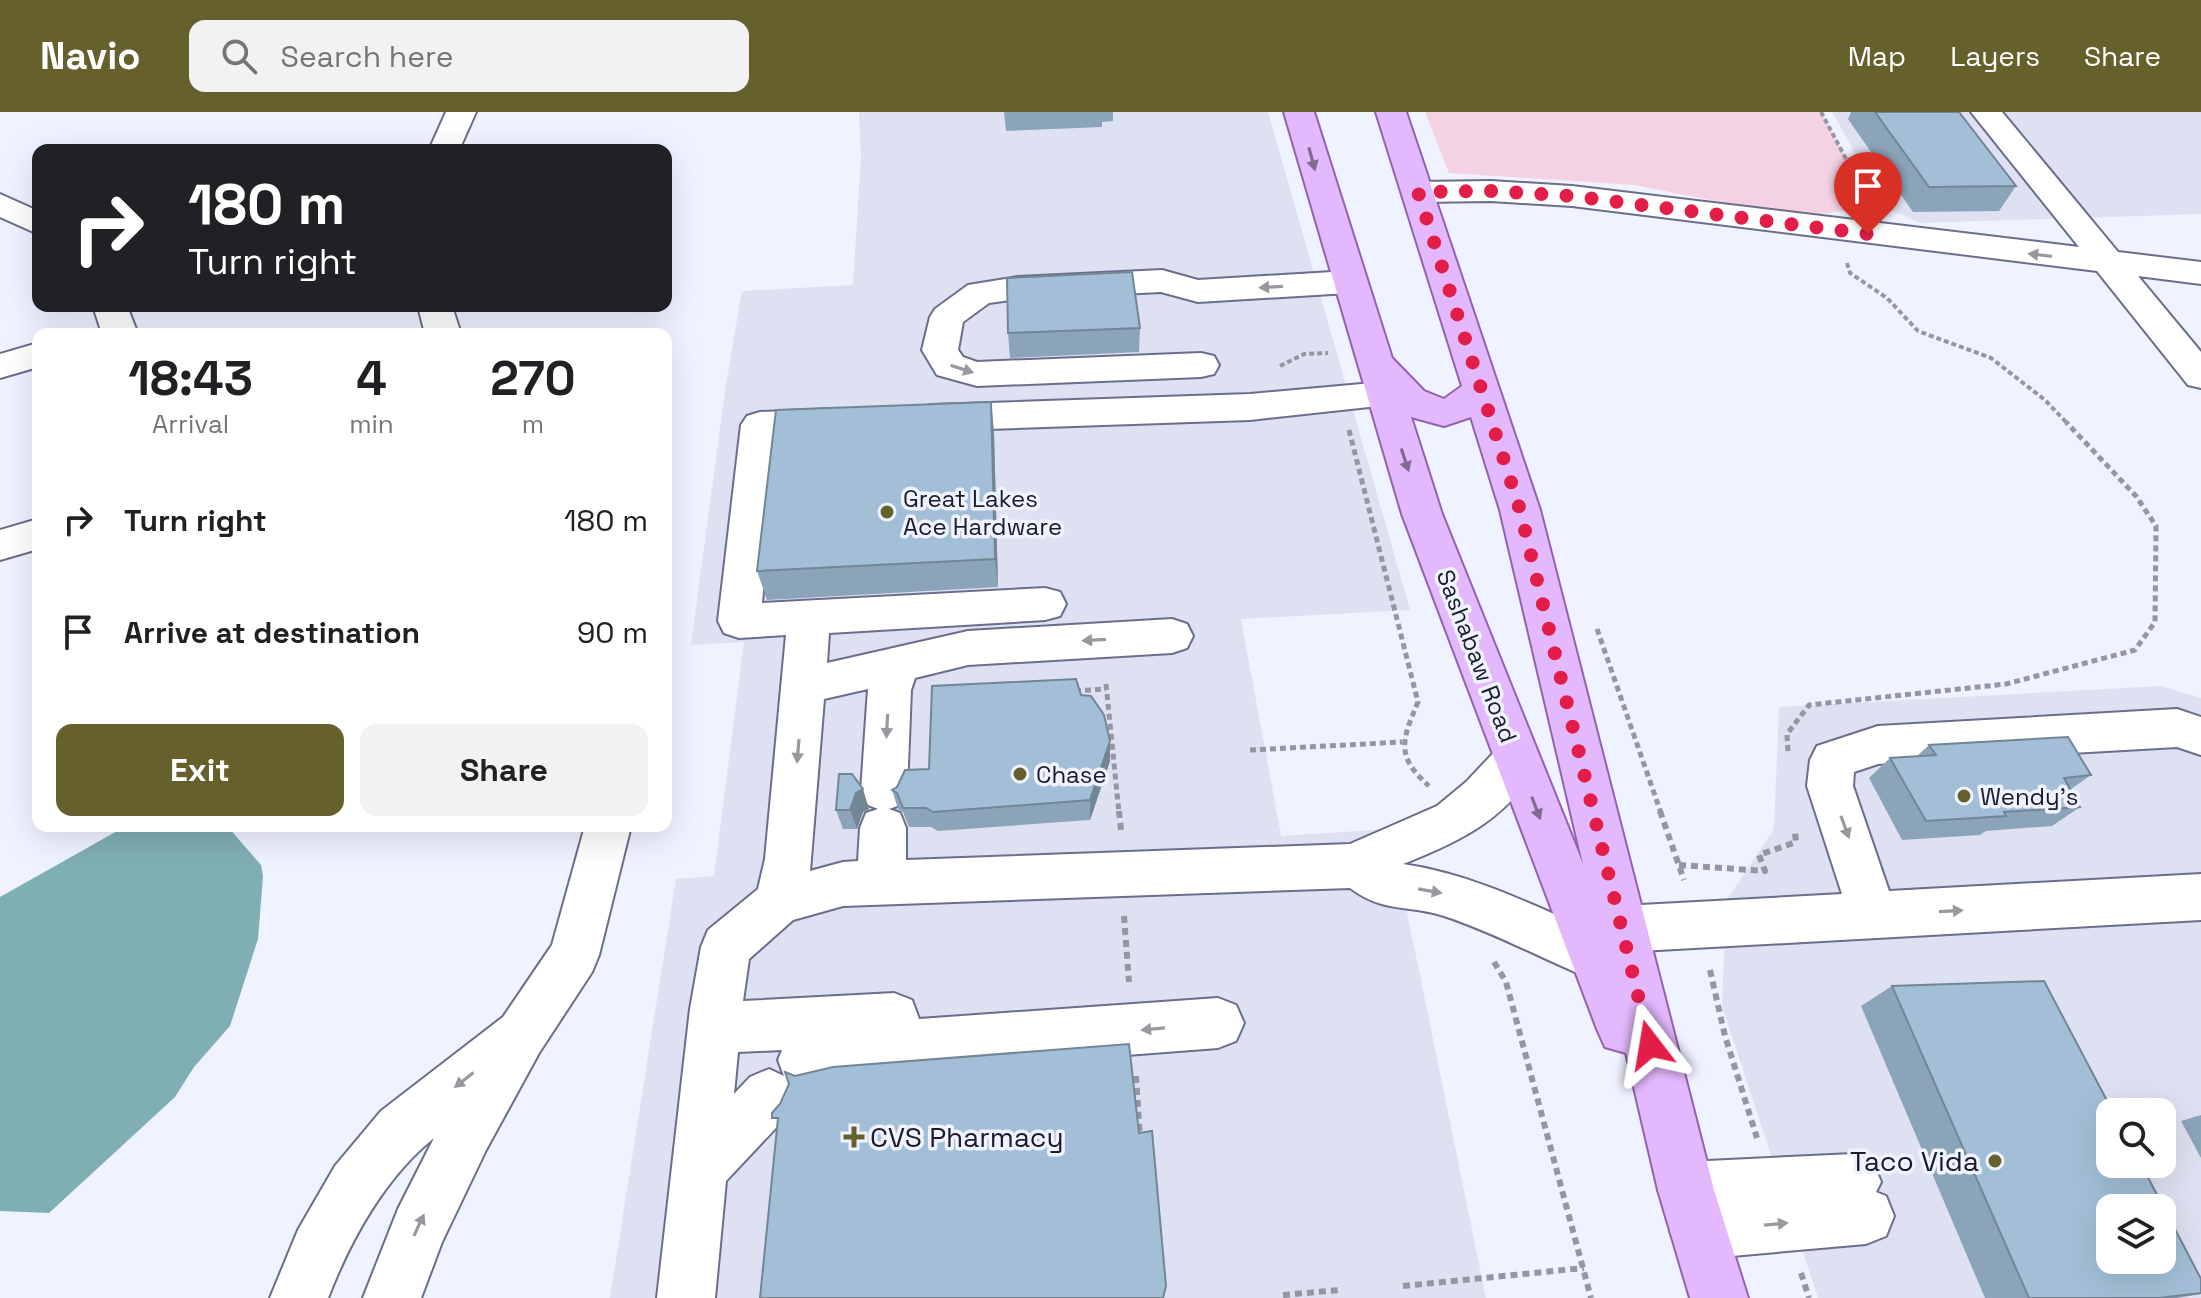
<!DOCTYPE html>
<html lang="en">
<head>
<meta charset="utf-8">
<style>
  body { margin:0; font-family:"Space Grotesk",sans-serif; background:#f2f2f2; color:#202124; height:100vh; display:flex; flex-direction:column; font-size:30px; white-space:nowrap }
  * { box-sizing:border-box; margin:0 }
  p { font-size:26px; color:#757577 }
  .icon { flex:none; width:44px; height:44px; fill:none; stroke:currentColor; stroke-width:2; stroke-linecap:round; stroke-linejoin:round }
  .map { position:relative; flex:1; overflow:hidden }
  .drawer { position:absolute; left:32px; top:216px; width:640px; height:504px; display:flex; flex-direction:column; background:#fff; border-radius:16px; box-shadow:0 8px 32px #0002 }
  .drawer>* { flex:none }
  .banner { position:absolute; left:32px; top:32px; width:640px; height:168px; border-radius:16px; box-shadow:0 8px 32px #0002; background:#202124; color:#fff; overflow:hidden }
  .tools { position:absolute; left:2096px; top:986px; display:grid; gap:16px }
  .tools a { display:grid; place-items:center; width:80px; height:80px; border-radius:16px; background:#fff; box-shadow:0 8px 32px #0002; font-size:40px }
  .pin { position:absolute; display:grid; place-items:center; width:68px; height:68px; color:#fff; margin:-82px -34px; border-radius:50% 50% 50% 0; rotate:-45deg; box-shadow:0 0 8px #0007 }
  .pin .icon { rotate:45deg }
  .me { position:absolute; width:88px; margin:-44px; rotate:346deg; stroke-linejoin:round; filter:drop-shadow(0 0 6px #0008) }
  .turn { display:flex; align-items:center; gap:28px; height:168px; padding:0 24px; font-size:36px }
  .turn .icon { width:104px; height:104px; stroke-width:2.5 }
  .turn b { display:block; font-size:56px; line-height:68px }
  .eta { display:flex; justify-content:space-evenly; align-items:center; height:136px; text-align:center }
  .eta b { font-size:48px; font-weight:700; line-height:56px }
  .cta { display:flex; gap:16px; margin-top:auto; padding:16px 24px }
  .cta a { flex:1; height:92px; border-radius:16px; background:#66602d; color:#fff; font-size:32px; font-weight:700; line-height:92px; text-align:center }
  .cta a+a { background:#f2f2f2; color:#202124 }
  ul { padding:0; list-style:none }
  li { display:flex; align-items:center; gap:24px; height:112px; padding:0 24px }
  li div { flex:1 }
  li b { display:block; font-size:30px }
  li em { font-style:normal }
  header { display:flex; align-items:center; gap:48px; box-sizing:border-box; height:112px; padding:0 40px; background:#66602d; color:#fff }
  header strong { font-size:38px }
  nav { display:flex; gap:44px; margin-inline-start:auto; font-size:28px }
  .search { width:560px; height:72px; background:#f2f2f2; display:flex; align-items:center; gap:20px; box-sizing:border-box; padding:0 28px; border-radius:16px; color:#757577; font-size:30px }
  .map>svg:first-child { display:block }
  .built { fill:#dee1f1; fill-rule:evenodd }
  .green { fill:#f5d2e3 }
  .water { fill:#7faeb5 }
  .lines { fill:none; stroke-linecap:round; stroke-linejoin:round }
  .minor-casing { stroke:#6a6e8b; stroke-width:4 }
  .major-casing { stroke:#9262b2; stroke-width:4 }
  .path-far2 { stroke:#9496a3; stroke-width:4; stroke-dasharray:5 3; stroke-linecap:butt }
  .path-far1 { stroke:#9496a3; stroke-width:5; stroke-dasharray:6 4; stroke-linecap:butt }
  .path { stroke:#9496a3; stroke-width:6; stroke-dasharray:7 5; stroke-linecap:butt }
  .minor { fill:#fff; fill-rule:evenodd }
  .major { fill:#e4b8fd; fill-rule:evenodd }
  .wall { fill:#8ca4b9 }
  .shaded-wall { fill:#728696 }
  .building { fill:#a3bfd7; stroke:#728696; stroke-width:2; fill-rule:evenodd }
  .oneway { fill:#7f6a92 }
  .oneway2 { fill:#98999e }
  .route { stroke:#e11d48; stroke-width:14; stroke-dasharray:0 25.2 }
  .poi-dot { fill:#66602d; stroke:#eff2ff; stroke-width:3 }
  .labels { text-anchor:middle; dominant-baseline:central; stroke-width:7; stroke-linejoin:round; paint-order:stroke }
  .poi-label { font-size:24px; fill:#1a1c28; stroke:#eff2ff; text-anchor:start }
  .street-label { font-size:24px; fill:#1a1c28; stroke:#eff2ff }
  .near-poi-label { font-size:28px; fill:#1a1c28; stroke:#eff2ff; text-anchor:start }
</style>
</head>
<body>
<header>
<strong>Navio</strong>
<div class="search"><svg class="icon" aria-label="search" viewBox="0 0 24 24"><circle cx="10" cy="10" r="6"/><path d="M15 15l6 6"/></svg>Search here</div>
<nav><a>Map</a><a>Layers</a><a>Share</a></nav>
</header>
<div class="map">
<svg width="2201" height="1186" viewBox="0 0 2201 1186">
  <rect width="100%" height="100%" fill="#eff2ff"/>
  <path class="built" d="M859,0H1268L1410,498L1241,507L1281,724L1390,717L1486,1186H610L676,767L714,764L744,530L691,533L725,279L742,179L853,173L861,45Z
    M1832,0H2201V102L1921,111L1886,96Z
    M2161,574L2201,586V1186H1818L1722,894L1726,789L1774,717L1779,595ZM2110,1000H2162V1052H2110ZM2110,1096H2162V1148H2110Z"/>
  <path class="green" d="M1425,0H1821L1868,85L1857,97L1797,105L1634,73L1449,61Z"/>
  <path class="water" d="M126,714H227L261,753L263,764L258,827L230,914L194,955L175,985L49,1101L0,1099V785Z"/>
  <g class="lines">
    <g class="minor-casing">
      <path id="minor" d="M446,0H476L459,38H429Z
        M1971,0H2002L2118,140L2201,150V172L2138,164L2201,240V276L2188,273L2097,159L1572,94L1491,89L1418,90L1407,87L1402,80L1407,73L1418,70L1491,69L1572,74L2079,135Z
        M0,82L38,99V122L0,105Z
        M1162,158L1198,168L1349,159L1361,162L1366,170L1361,178L1349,181L1198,190L1161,180L1018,187L989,191L963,210L958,238L963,245L977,250L1201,241L1214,244L1219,253L1214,262L1201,265L977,274L937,263L922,238L930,205L935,197L968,173L1018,165Z
        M93,194H127L138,222H102Z
        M418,194H452L461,222H425Z
        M38,231V255L0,266V242Z
        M1384,270L1397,274L1402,283L1397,292L1250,308L931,319L918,315L912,306L918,297L931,293L1250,282Z
        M835,297L848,301L854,310L848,319L835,323L777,326L762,491L1045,476L1060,480L1066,492L1060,504L1045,508L829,521L827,551L968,519L1172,507L1187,512L1193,524L1187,536L1172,541L968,553L915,566L911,578L907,679L900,693L889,697L900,701L906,716V748L1350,732L1437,694L1466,670L1501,633L1517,627L1533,633L1540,647C1511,706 1459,730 1403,752C1472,762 1535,794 1599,822L1597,817L1605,801L1622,794L1842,782L1807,674L1810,648L1817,634L1878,614L2177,597L2201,605V643L2177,635L1878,652L1854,660L1853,674L1889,779L2201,762V808L1622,840L1616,838L1619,844L1612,861L1594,868C1544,848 1496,821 1444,804C1408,792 1385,802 1350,776L843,794L793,808L749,847L743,889L894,881L912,888L919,907L1218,886L1236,893L1244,911L1236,929L1218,936L841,965L804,974L789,968L796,984L788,1003L726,1069L715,1186H657L690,897L701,835L708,818L758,777L765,747L786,523L739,526L724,521L718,509L741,313L747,304L760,300ZM868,577L861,679L868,693L878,697L866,701L860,716L858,749L843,750L810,759L824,587ZM782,938L778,948L784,964L769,957L750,965L734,982L738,940Z
        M38,407V437L0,448V418Z
        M585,714H631L599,843L592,860L539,941L486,1038L442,1130L421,1186H363L398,1097L434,1026C385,1065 350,1129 328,1186H270L298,1118L335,1054L381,999L503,905L552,833Z
        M1853,1042L1873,1050L1881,1070L1876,1080L1886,1084L1894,1104L1886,1124L1866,1132L1698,1147L1678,1139L1670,1119L1677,1102L1666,1098L1658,1078L1666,1058L1686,1050Z"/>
    </g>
    <g class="major-casing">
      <path id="major" d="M1284,0H1314L1392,246L1424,279L1444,287L1462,274L1376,0H1406L1540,398L1714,1078L1748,1186H1690L1658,1078L1626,941L1605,935L1597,917L1402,402ZM1411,305L1444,314L1471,305L1500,398L1583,752L1442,402Z"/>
    </g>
    <path class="path-far2" d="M1821,0L1868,88
      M1847,151L1850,161L1887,186L1918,219L1991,246L2045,288L2068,312
      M1280,254L1304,242L1328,241"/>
    <path class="path-far1" d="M1349,318L1418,590C1402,628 1395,644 1429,674
      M1597,517L1661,701
      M1106,572L1119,701
      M1075,579L1106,577
      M1250,638L1402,630
      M1788,639L1787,622L1809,593L2006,572L2135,538L2155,510L2156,414L2136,384L2066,310"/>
    <path class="path" d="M1119,699L1121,718
      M1660,699L1684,768
      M1679,753L1765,759L1759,743L1796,730L1795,721
      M1124,804L1129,870
      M1494,850L1506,870L1591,1186
      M1710,858L1725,924L1757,1026
      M1136,964L1140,1026
      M1801,1161L1809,1186
      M1403,1174L1584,1156
      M1283,1183L1340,1178"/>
    <use href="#minor" class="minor"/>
    <use href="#major" class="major"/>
  </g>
  <path class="wall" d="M1004,0H1113V9L1102,10V15L1006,19Z
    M1851,0H1959L2016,74L1999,99L1913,100L1848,7Z
    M1140,216L1139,240L1010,246L1008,221Z
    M991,290L994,321L998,475L767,488L757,459Z
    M1081,583L1110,649L1090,708L938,719L931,715H909L903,700L898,697L892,678L929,657Z
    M1929,633L2091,663L2071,677L2080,695L2052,714L1986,719L1980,723L1902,728L1869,666L1890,646L1917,644Z
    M869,697L863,700L857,717H843L836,698Z
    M1892,874L2201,1182L2177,1186H1985L1861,894Z
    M2201,1003V1046L2181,1009Z"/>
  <path class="shaded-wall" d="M991,290L994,321L998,475L995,447Z
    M1110,629V649L1090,708V688Z
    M863,677L869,697L863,700L857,717L850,698L856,681Z"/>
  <path class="building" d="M1875,0H1959L2016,74L1929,75Z
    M1132,160L1140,216L1008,221L1007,166Z
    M991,290L995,447L757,459L776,298Z
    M1076,567L1081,583L1091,584L1104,603L1110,629L1090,688L933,700L926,696H903L897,681L892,678L897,675L905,658L929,657L932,574Z
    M2068,625L2091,663L2064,666L2080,695L2004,700L2006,704L1926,709L1890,646L1936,643L1929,633Z
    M839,662H852L863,677L856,681L850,698H836Z
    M2044,869L2113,1000H2110V1052H2141L2201,1167V1181L2159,1186H2029L1892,874ZM2110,1096H2162V1148H2110Z
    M1129,932L1139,1021L1152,1019L1166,1174L1163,1186H760L778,1006H772V1001L780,992L789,972L785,960L795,964L833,955Z"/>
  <defs><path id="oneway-solid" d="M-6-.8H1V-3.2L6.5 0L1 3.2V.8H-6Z" transform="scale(2)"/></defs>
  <g class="oneway">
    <use href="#oneway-solid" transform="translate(1312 47) rotate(75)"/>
    <use href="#oneway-solid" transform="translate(1405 348) rotate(72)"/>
    <use href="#oneway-solid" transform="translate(1536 696) rotate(69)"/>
  </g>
  <g class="oneway2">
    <use href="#oneway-solid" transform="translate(2040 143) rotate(-173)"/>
    <use href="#oneway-solid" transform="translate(1271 175) rotate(177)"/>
    <use href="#oneway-solid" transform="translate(962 257) rotate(18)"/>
    <use href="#oneway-solid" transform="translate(1094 528) rotate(177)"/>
    <use href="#oneway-solid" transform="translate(887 614) rotate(93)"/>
    <use href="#oneway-solid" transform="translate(798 639) rotate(95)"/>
    <use href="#oneway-solid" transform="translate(1845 715) rotate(70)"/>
    <use href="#oneway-solid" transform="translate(1430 779) rotate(10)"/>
    <use href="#oneway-solid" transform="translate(1951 799) rotate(-3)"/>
    <use href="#oneway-solid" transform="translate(1153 917) rotate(175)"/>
    <use href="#oneway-solid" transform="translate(464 968) rotate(142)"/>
    <use href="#oneway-solid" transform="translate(1776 1112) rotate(-5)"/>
    <use href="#oneway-solid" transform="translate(419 1113) rotate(-65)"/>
  </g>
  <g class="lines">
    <path class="route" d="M1650,933L1520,398L1418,80L1491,79L1572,84L1868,122"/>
  </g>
  <g class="poi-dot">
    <circle cx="887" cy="400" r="8"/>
    <circle cx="1020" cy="662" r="8"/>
    <circle cx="1964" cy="684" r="8"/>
    <path d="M850 1013h8v8h8v8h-8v8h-8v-8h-8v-8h8z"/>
    <circle cx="1995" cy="1049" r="8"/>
  </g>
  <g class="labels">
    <g class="poi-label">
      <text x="903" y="386">Great Lakes<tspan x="903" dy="28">Ace Hardware</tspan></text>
      <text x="1036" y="662">Chase</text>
      <text x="1980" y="684">Wendy's</text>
    </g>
    <g class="street-label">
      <text transform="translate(1477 544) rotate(69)">Sashabaw Road</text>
    </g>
    <g class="near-poi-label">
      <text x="870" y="1025">CVS Pharmacy</text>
      <text x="1979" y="1049" text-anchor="end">Taco Vida</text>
    </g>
  </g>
</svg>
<div class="tools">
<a><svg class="icon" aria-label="search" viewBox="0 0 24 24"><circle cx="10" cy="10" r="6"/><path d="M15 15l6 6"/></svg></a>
<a><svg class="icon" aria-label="layers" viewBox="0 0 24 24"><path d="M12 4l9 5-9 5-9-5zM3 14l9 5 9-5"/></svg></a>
</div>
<div class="pin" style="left:1868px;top:122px;background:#d93025"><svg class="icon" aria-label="arrive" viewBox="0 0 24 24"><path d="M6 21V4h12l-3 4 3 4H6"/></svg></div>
<svg class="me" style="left:1650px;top:933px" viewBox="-20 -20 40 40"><path d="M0-17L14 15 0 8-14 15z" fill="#e11d48" stroke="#fff" stroke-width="4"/></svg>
<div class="banner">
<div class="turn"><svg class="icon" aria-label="right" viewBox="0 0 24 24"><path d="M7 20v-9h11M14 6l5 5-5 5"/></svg><div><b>180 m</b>Turn right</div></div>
</div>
<section class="drawer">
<div class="eta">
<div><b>18:43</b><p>Arrival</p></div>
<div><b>4</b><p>min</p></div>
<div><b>270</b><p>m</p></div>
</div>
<ul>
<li><svg class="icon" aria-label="right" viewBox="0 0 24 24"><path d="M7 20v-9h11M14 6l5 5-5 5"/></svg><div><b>Turn right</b></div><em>180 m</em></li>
<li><svg class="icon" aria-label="arrive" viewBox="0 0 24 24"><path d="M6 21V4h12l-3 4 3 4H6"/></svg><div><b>Arrive at destination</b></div><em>90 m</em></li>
</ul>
<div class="cta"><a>Exit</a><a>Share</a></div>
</section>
</div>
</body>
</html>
